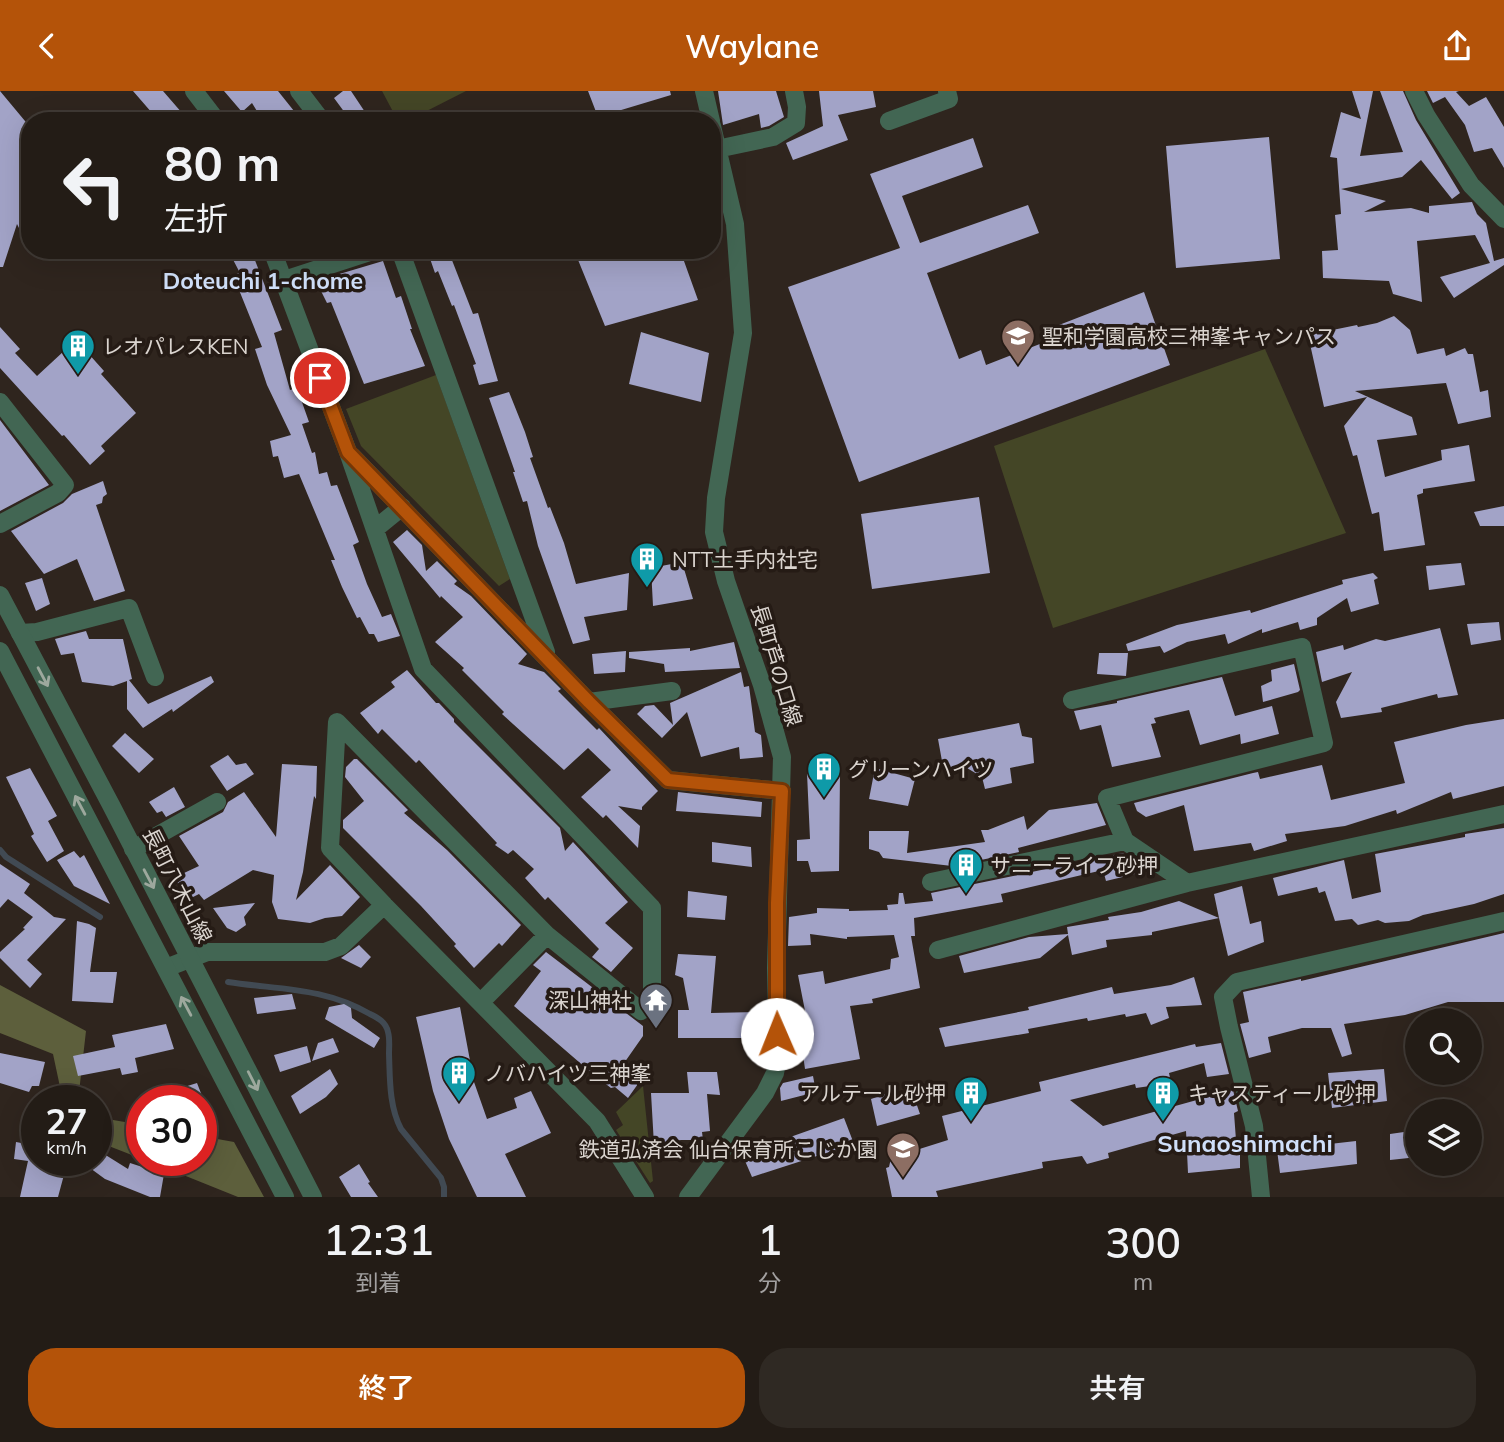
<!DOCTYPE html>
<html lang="ja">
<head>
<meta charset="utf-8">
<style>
  body { margin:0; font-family:Mulish,"Noto Sans JP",sans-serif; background:#2f2923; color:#f1f3f6; height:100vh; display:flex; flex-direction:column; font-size:26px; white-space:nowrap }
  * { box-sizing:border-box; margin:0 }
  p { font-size:23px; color:#a3a1a1 }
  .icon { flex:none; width:38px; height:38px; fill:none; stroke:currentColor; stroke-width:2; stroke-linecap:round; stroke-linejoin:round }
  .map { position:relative; height:1106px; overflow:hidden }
  .side { display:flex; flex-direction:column; background:#231c16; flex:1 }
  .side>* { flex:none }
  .banner { position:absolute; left:21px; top:21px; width:700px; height:147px; border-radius:28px; box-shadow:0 7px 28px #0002,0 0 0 2px #403a35; background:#231c16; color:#f1f3f6; overflow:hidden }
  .tools { position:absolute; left:1405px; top:917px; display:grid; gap:14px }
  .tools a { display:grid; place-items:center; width:77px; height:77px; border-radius:50%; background:#231c16; box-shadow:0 7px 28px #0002,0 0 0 2px #403a35; font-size:35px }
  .speed { position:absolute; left:21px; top:994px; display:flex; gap:14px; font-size:35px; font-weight:700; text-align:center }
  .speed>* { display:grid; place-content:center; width:91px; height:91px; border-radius:50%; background:#231c16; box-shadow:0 7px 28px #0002,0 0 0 2px #403a35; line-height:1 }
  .speed small { font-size:18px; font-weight:400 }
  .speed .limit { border:10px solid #d22; background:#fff; color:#111 }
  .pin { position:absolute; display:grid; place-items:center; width:60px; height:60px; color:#fff; margin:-30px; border:4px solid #fff; border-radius:50%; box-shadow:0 2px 7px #0007 }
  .me { position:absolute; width:77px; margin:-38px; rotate:359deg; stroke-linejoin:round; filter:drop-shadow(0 0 5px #0008) }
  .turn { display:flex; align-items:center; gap:24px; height:147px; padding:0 28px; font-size:32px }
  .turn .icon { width:91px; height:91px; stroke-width:2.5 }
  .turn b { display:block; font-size:49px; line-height:60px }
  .eta { display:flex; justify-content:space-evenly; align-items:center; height:119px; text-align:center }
  .eta b { font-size:42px; font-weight:600; line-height:49px }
  .primary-button { display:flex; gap:14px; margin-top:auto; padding:14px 28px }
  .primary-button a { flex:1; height:80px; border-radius:28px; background:#b45309; color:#fff; font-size:28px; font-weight:600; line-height:80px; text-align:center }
  .primary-button a+a { background:#2f2923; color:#f1f3f6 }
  header { display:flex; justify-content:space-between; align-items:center; height:91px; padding:0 28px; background:#b45309; color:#fff; font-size:32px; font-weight:600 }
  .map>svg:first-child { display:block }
  .green { fill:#444626 }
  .forest { fill:#5d5f3c }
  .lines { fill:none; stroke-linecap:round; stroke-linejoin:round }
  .stream { stroke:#414a53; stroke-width:6 }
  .building { fill:#a2a3c7 }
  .minor { stroke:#426653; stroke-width:18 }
  .tertiary { stroke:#426653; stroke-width:18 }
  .oneway { stroke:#9da89d }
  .route-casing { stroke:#753606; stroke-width:18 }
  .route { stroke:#b45309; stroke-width:12 }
  .labels { text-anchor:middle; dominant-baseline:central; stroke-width:7; stroke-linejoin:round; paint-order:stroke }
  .poi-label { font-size:21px; fill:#dad4cf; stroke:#251b15; text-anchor:start }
  .street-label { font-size:21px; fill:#dad4cf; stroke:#251b15 }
  .neighbourhood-label { font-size:23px; font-weight:bold; fill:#d0e0fa; stroke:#251b15 }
  .quarter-label { font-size:24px; font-weight:bold; fill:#d0e0fa; stroke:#251b15 }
</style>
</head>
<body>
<header><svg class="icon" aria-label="back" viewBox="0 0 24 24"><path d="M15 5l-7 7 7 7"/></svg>Waylane<svg class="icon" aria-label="share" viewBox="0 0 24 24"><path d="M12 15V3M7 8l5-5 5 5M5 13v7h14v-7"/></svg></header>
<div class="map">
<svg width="1504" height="1106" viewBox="0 0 1504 1106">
  <rect width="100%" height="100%" fill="#2f251e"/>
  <path class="green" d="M382,0H466L407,30H398Z
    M1265,258L1346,442L1053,537L994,355Z
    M436,284L510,488L499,495L361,355L346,318Z
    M643,995L653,1090L650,1092L616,1039L623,1034L616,1021Z"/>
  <path class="forest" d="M0,894L86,940L78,1010H63L53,963L0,942Z
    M96,1026L142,1034V1068L96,1050Z
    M201,1045L234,1051L264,1106H238L146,1069H201Z"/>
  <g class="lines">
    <path class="stream" d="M0,759L6,766L100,826
      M228,891C280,899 323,896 370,923C378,927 386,931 388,941C390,948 389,956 389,963C390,988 389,1015 401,1038L441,1087L444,1096V1106"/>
  </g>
  <path class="building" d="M0,0L30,36V68L20,75L30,92V159L17,133L3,176H0Z
    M133,0H163L189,30H159Z
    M224,0H278L302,30H263L252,12L242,21Z
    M343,0H351L371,30H351L334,7Z
    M588,0H670L671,4L598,26Z
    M718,0H776L784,26L769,35L761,37L759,23L723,34Z
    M819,0H873L876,16L838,24L848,49L793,69L786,52L823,35Z
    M1352,0H1373L1360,65L1403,61L1380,0H1403L1416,29L1460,102L1452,108L1421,69L1402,86L1341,98L1386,110L1364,121L1411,117L1429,122V115L1472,111L1477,123L1486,132L1494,170L1504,167V174L1454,207L1440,186L1490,172L1475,144L1417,150L1422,211L1393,203L1389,190L1323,187L1322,160L1338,159L1335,124L1341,123L1337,67L1330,66L1341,21L1361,28Z
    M1427,0H1459L1456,1L1469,15L1486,6L1504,36V77L1492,57L1474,61L1465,34L1445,6L1433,12Z
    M1269,46L1280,168L1176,177L1166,55Z
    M973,47L983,76L902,105L920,152L1028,114L1039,142L927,182L959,268L981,259L986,274L1045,251L1041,241L1144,201L1170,274L859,391L788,196L900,157L870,83Z
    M228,159H251L282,239L274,242L290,299L297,297L309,331L302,333L312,362L315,361L319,383L327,381L331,395L337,394L359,451L353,454L367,493L382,526L391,523L400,545L378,551L374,543H369L360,526L357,527L342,496L331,469H335L299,383L284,387L278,365L273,366L270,350L291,344L267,294L255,258L262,256L233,184L240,182Z
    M427,159H448L473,223L478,222L498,290L479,294L473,274L476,273L454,214L452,215L438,180L435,182Z
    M574,159H680L698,209L605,235Z
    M383,170L396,207L401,205L412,238H410L425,275L364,293L331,211L327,212L316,190Z
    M1394,225L1410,239L1417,263L1444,257L1446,265L1465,257L1468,263H1473L1480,301L1488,299L1491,326L1458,333L1446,292L1355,300L1412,326L1417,344L1377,349L1385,386L1442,369L1441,359L1469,354L1475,390L1423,398V402L1417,404L1425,454L1384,460L1379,421L1372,423L1357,364L1353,365L1344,335L1367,306L1324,316L1308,244L1357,234L1358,236L1377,232Z
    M0,236L20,258L15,262L37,285L64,260L77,270L87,261L104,280L101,283L136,322L101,355L105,360L90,374L64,344L62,345L0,277Z
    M641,241L709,262L701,311L629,293Z
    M509,301L525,341L533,366L530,367L548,417L550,416L564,452L576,493L629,482L627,519L584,526L590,549L573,553L538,455L527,410L523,411L513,381H515L489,307Z
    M0,329L49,394L0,420Z
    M103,390L107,403L103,406L102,412L96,414L125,500L94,510L77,468L44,483L11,440L63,412L72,403Z
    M979,406L990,482L872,498L861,423Z
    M1504,415V435H1480L1474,421Z
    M407,439L422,454L426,480L437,470L457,490L454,493L471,505L527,563L518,573L544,581L561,598L558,600L597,639L599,637L658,700L642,716V719L618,715L640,735L638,757L606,724L603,727L581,706L611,679L588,657L564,679L502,623L504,621L462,579L464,577L435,551L463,526L441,505L440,507L393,451Z
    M682,471L693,508L653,515L651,477Z
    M1461,472L1465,494L1429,499L1426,475Z
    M1373,482L1378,487L1374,489L1379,513L1351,521L1347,507L1317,527V534L1300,539L1298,531L1262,542V538L1228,553L1225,543L1187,551L1164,562L1160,555L1128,560L1126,553L1177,534L1250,519L1251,522L1343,493L1342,489Z
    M42,487L50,513L36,520L25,492Z
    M1499,531L1501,549L1471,554L1467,533Z
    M1440,537L1458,604L1438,607L1437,603L1381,617L1382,621L1341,627L1336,611L1352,581L1322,591L1316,561L1343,554L1344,559L1376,548L1385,550Z
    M86,540L89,548H123L132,588L129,589L148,613L211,585L214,591L173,621L172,618L143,637L127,618V590L113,595L82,591L74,562L61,564L55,548Z
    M734,551L740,577L665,581L664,573L629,567V561L690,557V560Z
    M626,560L625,581L594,583L592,563Z
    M1099,562H1128L1126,585L1097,583Z
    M1294,573L1300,599L1298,601L1263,611L1261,595L1272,590L1271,579Z
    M407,579L436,612H439L454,628V631L560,737L565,760L573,751L628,811L605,832L633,857L611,881L592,866L599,858L548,806L545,809L525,787L534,778L513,759L508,763L495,754L497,752L419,669L416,672L382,638L378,643L360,622L395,596L391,591Z
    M741,581L744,596L749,595L755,641L761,644L763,666L740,668L739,656L701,666L687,621L662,647L637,623L645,615L654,614L673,634L670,612Z
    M1222,586L1235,625L1272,615L1279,643L1241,653L1240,643L1200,654L1189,619L1154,627L1156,632L1151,633L1161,666L1112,676L1101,634L1080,639L1074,620L1117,612V610Z
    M1504,628V695L1453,708L1451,701L1397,723L1396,719L1345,735L1285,743L1287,750L1254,760L1251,752L1194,760L1184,714L1146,726L1137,720L1134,712L1253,682L1258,681L1260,688L1322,674L1331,709L1405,692L1394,651L1466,634Z
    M1019,632L1022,645L1032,647L1034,672L1010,677L1012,692L985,698L982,686L967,677L944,681L938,648Z
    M125,642L154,668L139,682L112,655Z
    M228,664L236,674L246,672L254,683L227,700L210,675Z
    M354,668H357L408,719L404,722L447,759L521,834L502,855L499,852L474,877L454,855L456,853L421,815L343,737V729L364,710L345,686L346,676Z
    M282,673L317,675L316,708L314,705L303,781L296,809L330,774L360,806L342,825L325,827L310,832L278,828L272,811L274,784L253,779L204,809L199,803L189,808L177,791L184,782L199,775L179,745L223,721L228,711L244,701L276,746Z
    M30,677L57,725L48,730L64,760L47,771L31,745L34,743L6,686Z
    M875,677L915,688L908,715L869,708Z
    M840,681L839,780L811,781L808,770H797V749L810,748L807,682Z
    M174,696L185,716L166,726L162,720L157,722L149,711Z
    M678,701L762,711L761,726L676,720Z
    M1097,712L1106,734L1018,757L1019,761L952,775L883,767L879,761L869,758V740H909L907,762L985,751L981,739H988L1024,725L1027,739L1049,719Z
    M1504,737V803L1474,813L1423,824L1409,830L1385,832L1378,829L1358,834L1352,828L1335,830L1325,800L1319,802L1317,796L1278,805L1273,787L1344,769L1352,808L1381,801L1375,763L1465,746V743Z
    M712,751L751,756L752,776L712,771Z
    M74,760L80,767L84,764L110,813L74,795L57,769Z
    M1123,762L1138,773L1139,782L1106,790L1103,779L1001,803L1003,811L914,827L915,845H911L920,897L872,908L873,912L850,915L860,968L805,978L803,964L810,960L808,925H806L798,884L823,880L825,893L890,878L891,868L899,866L894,844L847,846V848L810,843L811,854L788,855L789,826L817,822V817L849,818V820L888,819L887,814L898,813L899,802H903L905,813L933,810L931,802Z
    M0,773L30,793L24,802L54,826L66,828L27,869L42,883L30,897L0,867V861L25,838L23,837L33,826L8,808L0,817Z
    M1242,795L1250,833L1261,830L1264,851L1228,865L1219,827L1152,841V844L1106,849L1107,856L1072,864L1068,844L1040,867L964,882L959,865L1029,846L1068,843L1067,836L1109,829L1108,826L1141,821L1179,810L1219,827L1214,803Z
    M688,800L727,805L725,829L687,826Z
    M255,812L244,826L246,834L236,841L227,837L213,817Z
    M77,830L89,833L96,837L90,881H117L113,912L72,910Z
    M1504,842V911H1448L1405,924L1344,933L1352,963L1342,966L1331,937H1302L1268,946L1271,961L1249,967L1240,933L1249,931L1243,901L1301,888V890Z
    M359,854L371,866L361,877L341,867Z
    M546,861L643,935V945L622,975L640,990L628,1007L615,996L611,997L594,984L514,915L541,880L533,874Z
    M678,863L716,865L711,922L757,921L758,947H678V919H689L683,887L675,884Z
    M1194,886L1202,914L1166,916L1169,927L1151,934L1146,922L1126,926L1125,923L1088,930L1087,927L1028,938L1029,942L945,956L939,937L1029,919L1028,916L1112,896L1114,903L1171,894Z
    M292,903L296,918L257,923L254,907Z
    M344,913L351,917L352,927L380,947L374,957L325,928L329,916Z
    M460,916L474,991L487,1028L517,1017L514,1007L531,1000L551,1042L505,1063L526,1106H477L449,1048L433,1000L416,926Z
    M166,933L174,958L135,967L138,981L122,984L120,977L78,985L73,965L115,956L112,944Z
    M333,947L339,961L312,970L318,952Z
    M1221,952L1229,983L1207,986L1204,972L1169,982L1171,992L1136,997L1135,993L1070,1009L1103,1035L1233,999L1238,1020L1234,1022L1236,1049H1240V1077L1188,1082L1186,1040L1108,1062L1109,1067L1087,1073L1082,1065L1042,1071L1043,1077L936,1100L938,1106H892L886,1077L889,1076L891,1067L948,1049L942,1025L1041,1000L1039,991L1195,953L1196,956Z
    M307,955L311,971L280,981L274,964Z
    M0,962L45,971L39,995H32L29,1001L0,992Z
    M330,978L338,993L326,1006L300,1023L291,1005Z
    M1384,978L1387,1010L1332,1017L1328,982Z
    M687,981H717L720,1004L707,1003L710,1040L702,1041L703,1049H681L654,1054L651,1002H689Z
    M813,985L816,1001L781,1010L780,997L783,992Z
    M197,992L204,1010H153L152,1006Z
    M912,1000L920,1023L877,1035L871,1008L889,1002L891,1008Z
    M844,1027L854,1053L752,1086L742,1063Z
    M1418,1039V1066L1390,1069V1043Z
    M1356,1050L1357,1073L1280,1082L1277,1059Z
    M16,1051L37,1055V1069H68L58,1106H20L28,1070L14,1068Z
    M96,1058L128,1078L130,1072L164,1083L160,1106H150L105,1088L79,1069H96Z
    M359,1073L370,1091L368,1092L378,1106H351L339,1086Z"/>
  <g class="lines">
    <path class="minor" d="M194,0L217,30
      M299,0L322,30
      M704,0L711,30
      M1414,0L1426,24L1471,94L1504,128
      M889,30L949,8L947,0
      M717,58L773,46L796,32L797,16L794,0
      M272,159L348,361L423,578L652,817V912L641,920L547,844L337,631L330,757L384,814
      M400,159L546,561
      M284,189L376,159
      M0,311L65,394L58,402L0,433
      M352,365L589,611L668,689L782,700
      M375,438L402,416
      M20,542L37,541L129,517L155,586
      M1072,609L1302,556L1324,652L1107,707L1125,750L1187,792
      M589,611L672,600
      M133,758L217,711
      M931,791L1125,750
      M938,859L1187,792L1504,723
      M166,877L207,861H325L341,855L384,814L597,1030L645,1106
      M481,911L547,844
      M688,1106L765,1002L775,982L778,966L776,877L782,666L762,594L726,490L714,441L716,407L743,242L735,133L712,35
      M1261,1106L1254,1035L1229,936L1223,906L1237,891L1504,830"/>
    <path class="tertiary" d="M0,504L111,714L313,1106
      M0,560L285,1106"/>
  </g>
  <defs><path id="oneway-shaft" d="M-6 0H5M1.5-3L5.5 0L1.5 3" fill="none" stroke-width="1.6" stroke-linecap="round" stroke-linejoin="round" transform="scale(1.75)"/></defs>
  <g class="oneway">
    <use href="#oneway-shaft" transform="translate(43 586) rotate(62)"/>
    <use href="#oneway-shaft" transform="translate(80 714) rotate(-118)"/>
    <use href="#oneway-shaft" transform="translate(149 788) rotate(62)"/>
    <use href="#oneway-shaft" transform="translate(186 915) rotate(-118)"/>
    <use href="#oneway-shaft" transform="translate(253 990) rotate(63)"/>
  </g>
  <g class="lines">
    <g class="route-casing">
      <path id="route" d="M320,287L348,361L589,611L668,689L782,700L777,812V943"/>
    </g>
    <use href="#route" class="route"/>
  </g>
  <defs>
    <g id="school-pin" transform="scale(1.75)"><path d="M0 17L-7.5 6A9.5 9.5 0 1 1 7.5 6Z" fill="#8d6e63" stroke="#251b15"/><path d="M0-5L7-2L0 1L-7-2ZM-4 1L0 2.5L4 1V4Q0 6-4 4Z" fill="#fff"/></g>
    <g id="building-pin" transform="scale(1.75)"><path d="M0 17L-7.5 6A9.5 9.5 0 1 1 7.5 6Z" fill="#0f9aa8" stroke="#251b15"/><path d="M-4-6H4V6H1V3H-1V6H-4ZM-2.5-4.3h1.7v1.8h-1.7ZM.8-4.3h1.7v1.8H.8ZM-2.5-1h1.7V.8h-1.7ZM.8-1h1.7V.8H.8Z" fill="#fff"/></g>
    <g id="temple-pin" transform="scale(1.75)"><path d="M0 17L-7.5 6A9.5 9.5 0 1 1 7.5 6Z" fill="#6b7280" stroke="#251b15"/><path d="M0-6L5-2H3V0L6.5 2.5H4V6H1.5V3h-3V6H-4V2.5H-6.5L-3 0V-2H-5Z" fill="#fff"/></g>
  </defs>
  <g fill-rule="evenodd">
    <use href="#school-pin" x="1018" y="245"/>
    <use href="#building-pin" x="78" y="255"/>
    <use href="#building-pin" x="647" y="468"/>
    <use href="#building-pin" x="824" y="678"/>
    <use href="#building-pin" x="966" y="774"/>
    <use href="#temple-pin" x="656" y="909"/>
    <use href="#building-pin" x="459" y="982"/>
    <use href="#building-pin" x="971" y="1002"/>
    <use href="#building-pin" x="1163" y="1002"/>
    <use href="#school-pin" x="903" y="1058"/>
  </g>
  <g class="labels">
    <g class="poi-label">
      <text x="1042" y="245">聖和学園高校三神峯キャンパス</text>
      <text x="102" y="255">レオパレスKEN</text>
      <text x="672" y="468">NTT土手内社宅</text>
      <text x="848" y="678">グリーンハイツ</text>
      <text x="990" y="774">サニーライフ砂押</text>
      <text x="632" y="909" text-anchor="end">深山神社</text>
      <text x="484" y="982">ノバハイツ三神峯</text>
      <text x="946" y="1002" text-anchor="end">アルテール砂押</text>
      <text x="1188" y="1002">キャスティール砂押</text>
      <text x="878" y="1058" text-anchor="end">鉄道弘済会 仙台保育所こじか園</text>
    </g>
    <g class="street-label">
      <text transform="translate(777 574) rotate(73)">長町芦の口線</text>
      <text transform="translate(178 794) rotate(63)">長町八木山線</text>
    </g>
    <g class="neighbourhood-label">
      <text x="263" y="189">Doteuchi 1-chome</text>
    </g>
    <g class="quarter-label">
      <text x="1245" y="1052">Sunaoshimachi</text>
    </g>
  </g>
</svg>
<div class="tools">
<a><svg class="icon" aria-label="search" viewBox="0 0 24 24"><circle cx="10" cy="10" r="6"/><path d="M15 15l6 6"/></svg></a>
<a><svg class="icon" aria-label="layers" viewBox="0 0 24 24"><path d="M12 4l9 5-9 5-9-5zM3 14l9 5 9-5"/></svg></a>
</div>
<div class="speed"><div>27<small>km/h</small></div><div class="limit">30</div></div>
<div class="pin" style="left:320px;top:287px;background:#d93025"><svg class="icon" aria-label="arrive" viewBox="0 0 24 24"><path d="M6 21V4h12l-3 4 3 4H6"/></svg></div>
<svg class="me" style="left:777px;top:943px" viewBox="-20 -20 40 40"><circle r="19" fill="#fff"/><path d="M0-13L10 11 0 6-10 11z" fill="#b45309"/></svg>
<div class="banner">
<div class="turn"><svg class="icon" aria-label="left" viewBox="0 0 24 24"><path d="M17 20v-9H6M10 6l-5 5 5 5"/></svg><div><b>80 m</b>左折</div></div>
</div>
</div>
<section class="side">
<div class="eta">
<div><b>12:31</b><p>到着</p></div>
<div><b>1</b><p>分</p></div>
<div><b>300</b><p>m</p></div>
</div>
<div class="primary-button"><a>終了</a><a>共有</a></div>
</section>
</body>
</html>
